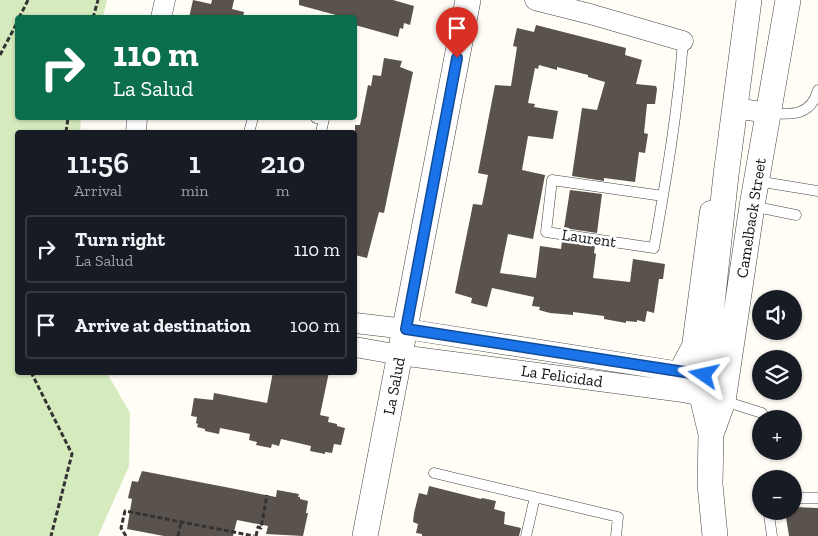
<!DOCTYPE html>
<html lang="en">
<head>
<meta charset="utf-8">
<style>
  body { margin:0; font-family:"Zilla Slab",serif; background:#20242c; color:#f1f3f6; height:100vh; display:flex; flex-direction:column; font-size:19px; white-space:nowrap }
  * { box-sizing:border-box; margin:0 }
  p { font-size:16px; color:#9ea1a6 }
  .icon { flex:none; width:28px; height:28px; fill:none; stroke:currentColor; stroke-width:2; stroke-linecap:round; stroke-linejoin:round }
  .map { position:relative; flex:1; overflow:hidden }
  .sheet { position:absolute; left:15px; top:130px; width:342px; height:245px; display:flex; flex-direction:column; background:#171b24; border-radius:5px; box-shadow:0 1px 4px #0004 }
  .sheet>* { flex:none }
  .banner { position:absolute; left:15px; top:15px; width:342px; height:105px; border-radius:5px; box-shadow:0 1px 4px #0004; background:#0b6e4f; color:#fff; overflow:hidden }
  .tools { position:absolute; left:752px; top:290px; display:grid; gap:10px }
  .tools a { display:grid; place-items:center; width:50px; height:50px; border-radius:50%; background:#171b24; box-shadow:0 1px 4px #0004; font-size:25px }
  .pin { position:absolute; display:grid; place-items:center; width:42px; height:42px; color:#fff; margin:-51px -21px; border-radius:50% 50% 50% 0; rotate:-45deg; box-shadow:0 0 5px #0007 }
  .pin .icon { rotate:45deg }
  .me { position:absolute; width:55px; margin:-28px; rotate:281deg; stroke-linejoin:round; filter:drop-shadow(0 0 4px #0008) }
  .turn { display:flex; align-items:center; gap:18px; height:105px; padding:0 15px; font-size:22px }
  .turn .icon { width:65px; height:65px; stroke-width:2.5 }
  .turn b { display:block; font-size:35px; line-height:42px }
  .eta { display:flex; justify-content:space-evenly; align-items:center; height:85px; text-align:center }
  .eta b { font-size:30px; font-weight:600; line-height:35px }
  ul { padding:0; list-style:none }
  li { display:flex; align-items:center; gap:15px; height:68px; margin:0 10px 8px; padding:0 5px; border:2px solid #363941; border-radius:5px }
  li div { flex:1 }
  li b { display:block; font-size:19px }
  li em { font-style:normal }
  .map>svg:first-child { display:block }
  .green { fill:#d5ebbd }
  .building { fill:#5a524d }
  .lines { fill:none; stroke-linecap:round; stroke-linejoin:round }
  .service-casing { stroke:#444; stroke-width:11 }
  .minor-casing { stroke:#444; stroke-width:21 }
  .tertiary-casing { stroke:#444; stroke-width:26 }
  .path { stroke:#333; stroke-width:3; stroke-dasharray:5 2.5; stroke-linecap:butt }
  .service { stroke:#fff; stroke-width:10 }
  .minor { stroke:#fff; stroke-width:20 }
  .tertiary { stroke:#fff; stroke-width:25 }
  .route-casing { stroke:#114b97; stroke-width:12 }
  .route { stroke:#1a73e8; stroke-width:9 }
  .labels { text-anchor:middle; dominant-baseline:central; stroke-width:5; stroke-linejoin:round; paint-order:stroke }
  .street-label { font-size:16px; fill:#111; stroke:#fff }
</style>
</head>
<body>
<div class="map">
<svg width="818" height="536" viewBox="0 0 818 536">
  <rect width="100%" height="100%" fill="#fffdf5"/>
  <path class="green" d="M0,0H107L103,17L18,18V118H81L80,132H18V372L107,373L130,413L129,466L98,536H0Z"/>
  <path class="building" d="M193,0L211,4L212,0H234L232,9L244,12L243,18H189Z
    M299,0H393L414,6L410,25L404,23L403,29L400,28L398,37L355,25V18H347L299,5Z
    M536,25L626,48L625,55L642,60L636,84L656,86L657,89L655,104H647L644,133L648,134L645,153L639,152L635,182L604,178V181L572,176L582,108L597,110L605,82L588,77V75L557,67V70L539,65L538,69L535,68L528,103L535,104L534,107L558,111L553,139L528,136L522,170L545,175L533,239L508,234L500,273L536,278L540,246L561,249L562,241L595,246L594,253L596,254L593,278L630,282L633,259L665,264L663,279H659L654,313L647,311L645,322L637,320V322L626,321V323L604,319V316L573,312V315L550,313L539,310L540,307L532,306L534,297L492,288L487,307L471,303L472,298L455,293L473,204L482,205L488,175L478,173L495,85L511,86L517,47L513,46L517,28L534,32Z
    M384,58L402,61L400,67L413,72L384,213L379,212L367,258L355,255V125H360L368,85L371,86L373,75L381,76Z
    M570,190L602,194L597,233L564,228Z
    M273,372H329L320,415L329,417L328,422L337,424V426L345,428L341,445L334,444L332,453L325,452V454L310,451L311,446L281,439L279,446L272,444L271,448L256,445L257,442L249,440L250,434L220,428L219,434L205,431V429L197,427L198,424L196,423L197,417L191,416L194,398L213,400L214,393L267,403Z
    M142,471L276,497L277,490L299,494L298,497H300V499L308,501L306,513H308L303,536L266,534L268,526L237,520L233,536H164L127,529L132,499L128,498L132,481L138,482Z
    M429,486L481,499L482,498L496,501L494,509L505,512L504,524L521,528L519,536H422V534L416,533L418,524L413,522L414,513L419,493L427,495Z
    M794,507L818,508V536H789L785,511H794Z"/>
  <g class="lines">
    <g class="service-casing">
      <path id="service" d="M769,113C792,115 811,116 818,90
        M316,118L324,119L321,132
        M249,132L253,118
        M757,181L818,191
        M663,196L552,180L546,232L654,248C666,180 678,110 683,41
        M752,206L796,215
        M724,401L762,413
        M434,473L618,517L616,536
        M794,498H818
        M771,511L769,515L772,536
        M526,536L535,497"/>
    </g>
    <g class="minor-casing">
      <path id="minor" d="M535,0L590,14L683,41
        M161,18L165,0
        M735,108L768,113
        M136,132L137,118
        M355,323L406,329L719,378
        M355,347L400,355L683,392L716,399
        M679,370L692,346L710,211"/>
    </g>
    <g class="tertiary-casing">
      <path id="tertiary" d="M711,434L723,401L752,206L788,0
        M365,536L468,0
        M715,536L710,484L711,434L702,396L726,175L749,0"/>
    </g>
    <path class="path" d="M19,18L28,0
      M93,18L98,0
      M0,55L18,21
      M66,132L68,118
      M31,372L72,454L51,536
      M126,536L121,528L125,511L254,536
      M178,536L181,522
      M256,536L258,527L261,528L267,495"/>
    <use href="#service" class="service"/>
    <use href="#minor" class="minor"/>
    <use href="#tertiary" class="tertiary"/>
  </g>
  <g class="lines">
    <g class="route-casing">
      <path id="route" d="M457,58L406,329L704,375"/>
    </g>
    <use href="#route" class="route"/>
  </g>
  <g class="labels">
    <g class="street-label">
      <text transform="translate(751 218) rotate(-81)">Camelback Street</text>
      <text transform="translate(589 238) rotate(8)">Laurent</text>
      <text transform="translate(562 376) rotate(8)">La Felicidad</text>
      <text transform="translate(394 386) rotate(-79)">La Salud</text>
    </g>
  </g>
</svg>
<div class="tools">
<a><svg class="icon" aria-label="sound" viewBox="0 0 24 24"><path d="M4 9h4l5-4v14l-5-4H4zM17 9q2 3 0 6"/></svg></a>
<a><svg class="icon" aria-label="layers" viewBox="0 0 24 24"><path d="M12 4l9 5-9 5-9-5zM3 14l9 5 9-5"/></svg></a>
<a>+</a>
<a>−</a>
</div>
<div class="pin" style="left:457px;top:58px;background:#d93025"><svg class="icon" aria-label="arrive" viewBox="0 0 24 24"><path d="M6 21V4h12l-3 4 3 4H6"/></svg></div>
<svg class="me" style="left:704px;top:375px" viewBox="-20 -20 40 40"><path d="M0-17L14 15 0 8-14 15z" fill="#1a73e8" stroke="#fff" stroke-width="4"/></svg>
<div class="banner">
<div class="turn"><svg class="icon" aria-label="right" viewBox="0 0 24 24"><path d="M7 20v-9h11M14 6l5 5-5 5"/></svg><div><b>110 m</b>La Salud</div></div>
</div>
<section class="sheet">
<div class="eta">
<div><b>11:56</b><p>Arrival</p></div>
<div><b>1</b><p>min</p></div>
<div><b>210</b><p>m</p></div>
</div>
<ul>
<li><svg class="icon" aria-label="right" viewBox="0 0 24 24"><path d="M7 20v-9h11M14 6l5 5-5 5"/></svg><div><b>Turn right</b><p>La Salud</p></div><em>110 m</em></li>
<li><svg class="icon" aria-label="arrive" viewBox="0 0 24 24"><path d="M6 21V4h12l-3 4 3 4H6"/></svg><div><b>Arrive at destination</b></div><em>100 m</em></li>
</ul>
</section>
</div>
</body>
</html>
